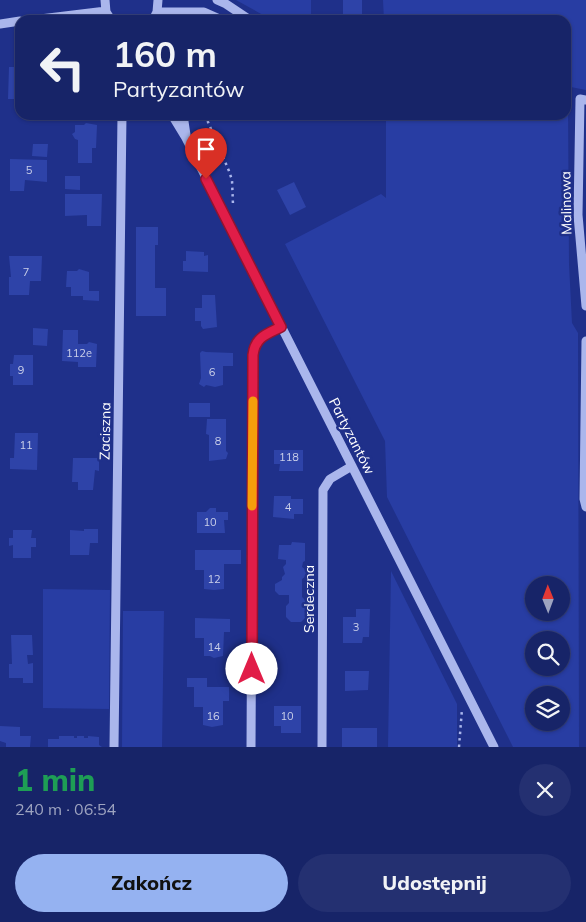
<!DOCTYPE html>
<html lang="pl">
<head>
<meta charset="utf-8">
<style>
  body { margin:0; font-family:Mulish,sans-serif; background:#243071; color:#f1f3f6; height:100vh; display:flex; flex-direction:column; font-size:19px; white-space:nowrap }
  * { box-sizing:border-box; margin:0 }
  p { font-size:16px; color:#9ea4c0 }
  .icon { flex:none; width:28px; height:28px; fill:none; stroke:currentColor; stroke-width:2; stroke-linecap:round; stroke-linejoin:round }
  .map { position:relative; height:747px; overflow:hidden }
  .details { display:flex; flex-direction:column; background:#172468; flex:1 }
  .details>* { flex:none }
  .banner { position:absolute; left:15px; top:15px; width:556px; height:105px; border-radius:15px; box-shadow:0 1px 4px #0004,0 0 0 1px #36417c; background:#172468; color:#f1f3f6; overflow:hidden }
  .needle { width:32px; rotate:359deg }
  .tools { position:absolute; left:525px; top:576px; display:grid; gap:10px }
  .tools a { display:grid; place-items:center; width:45px; height:45px; border-radius:50%; background:#172468; box-shadow:0 1px 4px #0004,0 0 0 1px #36417c; font-size:25px }
  .pin { position:absolute; display:grid; place-items:center; width:42px; height:42px; color:#fff; margin:-51px -21px; border-radius:50% 50% 50% 0; rotate:-45deg; box-shadow:0 0 5px #0007 }
  .pin .icon { rotate:45deg }
  .me { position:absolute; width:55px; margin:-28px; rotate:0deg; stroke-linejoin:round; filter:drop-shadow(0 0 4px #0008) }
  .turn { display:flex; align-items:center; gap:18px; height:105px; padding:0 15px; font-size:22px }
  .turn .icon { width:65px; height:65px; stroke-width:2.5 }
  .turn b { display:block; font-size:35px; line-height:42px }
  .round { display:grid; place-items:center; flex:none; width:52px; height:52px; border-radius:26px; background:#243071 }
  .summary { display:flex; align-items:center; justify-content:space-between; height:85px; padding:0 15px }
  h1 { font-size:30px; font-weight:800; line-height:38px; color:#1e9e55 }
  .button { display:flex; gap:10px; margin-top:auto; padding:10px 15px }
  .button a { flex:1; height:58px; border-radius:30px; background:#95b2f1; color:#111; font-size:20px; font-weight:800; line-height:58px; text-align:center }
  .button a+a { background:#243071; color:#f1f3f6 }
  .map>svg:first-child { display:block }
  .green { fill:#283da3; fill-rule:evenodd }
  .building { fill:#2e43a8 }
  .lines { fill:none; stroke-linecap:round; stroke-linejoin:round }
  .path { stroke:#aab6ec; stroke-width:2.5; stroke-dasharray:2.5 4; stroke-linecap:butt }
  .minor { stroke:#aab6ec; stroke-width:9 }
  .route-casing { stroke:#92132f; stroke-width:12 }
  .route { stroke:#e11d48; stroke-width:9 }
  .slow { stroke:#f59e0b; stroke-width:9 }
  .labels { text-anchor:middle; dominant-baseline:central; stroke-width:5; stroke-linejoin:round; paint-order:stroke }
  .number-label { font-size:11px; fill:#cbd0e9 }
  .street-label { font-size:14px; fill:#fff; stroke:#1f308a }
</style>
</head>
<body>
<div class="map">
<svg width="586" height="747" viewBox="0 0 586 747">
  <rect width="100%" height="100%" fill="#1f308a"/>
  <path class="green" d="M236,0H311V20H272Z
    M383,0H586V90L566,86V20H384Z
    M566,100L568,102L569,264L572,323L578,333L579,747H513L387,497L385,441L285,244L381,194L386,198V115H566ZM534,585H561V612H534ZM534,640H561V668H534ZM534,695H561V722H534Z
    M391,571L457,704V747H388Z
    M43,589L110,590L109,709L43,708Z
    M123,611H164L162,747H122Z"/>
  <path class="building" d="M343,0H362V14H343Z
    M9,67H20V99H8Z
    M86,123L97,125L96,148H92V163H78V140L75,139L72,134L75,132V125H84Z
    M33,144H48L47,157L32,156Z
    M10,159L47,160V182L25,180L24,191H10Z
    M65,176H80V190L65,189Z
    M294,182L306,207L290,215L277,190Z
    M65,194H102L101,226H87V215L65,216Z
    M136,227H158V245H155V288H166V316H136Z
    M186,251L204,252V256L208,255V272L183,271V261H186Z
    M9,256H42L41,281H30L29,295H9V277H11Z
    M79,269L89,272V291H99V301L83,300V296H71V287H66L67,271H77Z
    M202,295H215L217,327L203,329L201,326V321H195V308H202Z
    M33,328L48,329L47,346L33,345Z
    M63,330H78V344H87L89,342L97,344L96,367H78V362L62,361Z
    M202,351L206,352L233,353V366H223V385L215,387L206,385L204,387L199,384L201,378L200,353Z
    M14,355H33V385H13V376H10V364H13Z
    M189,403H210V417H189Z
    M207,419H226V451L228,453L226,459L209,461V435L206,434Z
    M15,433H38L37,470L10,469V458H14Z
    M274,450H303V471H279L280,464H274Z
    M73,458H99V471L95,470L93,490H78V482H72Z
    M274,496H291V499H303V514H294V519L273,517Z
    M210,508H216V512H228V520H224L225,533H197V512H206Z
    M84,529H98V543H90L89,555H70V530L84,531Z
    M13,530H32L31,538H36V547H31V558H13V545L9,546V538H13Z
    M292,542L305,543V561L303,562L302,567L306,570V576L302,579V597L306,601V617L301,622H291L286,617V606L289,603V595H279L275,591V584L282,580V577L285,574L283,567L286,564V560L278,559L279,545H291Z
    M195,550H241V564H224V589L214,590L204,589V570H195Z
    M356,609H370L369,637H363L362,643H343V617H356Z
    M195,618L230,619V632H224L223,656L214,658L210,656H204V638H195Z
    M11,635H32L33,655H27L28,664L33,663V683H23V678H9V664H12Z
    M345,671H369L368,690L345,691Z
    M187,678H207V687H229V701H223V725L212,727L203,725V707H194V687H187Z
    M274,706H301V733H281V726H274Z
    M0,726L20,727V736H31L30,747H6V743L0,741Z
    M342,728H377V747H342Z
    M59,736H74V738H77V736H84V738H88V736L99,737V745L102,747H48V739H59Z"/>
  <g class="lines">
    <path class="path" d="M205,115L229,171L232,180L233,205
      M459,747L462,709"/>
    <path class="minor" d="M105,0L106,12L111,20
      M217,0L226,4L250,20
      M157,12H204L222,20
      M32,20L106,11
      M153,20L157,12L158,0
      M0,24L20,21
      M586,100L580,99L578,215L586,306
      M172,115L186,138L494,747
      M183,115L186,135
      M586,341L584,499L586,507
      M114,747L122,115
      M251,747L253,355C255,337 267,334 281,327
      M322,747L323,490L330,479L352,466"/>
  </g>
  <g class="lines">
    <g class="route-casing">
      <path id="route" d="M206,179L281,327C267,334 255,337 253,355L252,669"/>
    </g>
    <use href="#route" class="route"/>
    <path class="slow" d="M252,506L253,401"/>
  </g>
  <g class="labels">
    <g class="number-label">
      <text x="29" y="170">5</text>
      <text x="26" y="272">7</text>
      <text x="79" y="353">112e</text>
      <text x="21" y="370">9</text>
      <text x="212" y="372">6</text>
      <text x="218" y="441">8</text>
      <text x="26" y="445">11</text>
      <text x="289" y="457">118</text>
      <text x="288" y="507">4</text>
      <text x="210" y="522">10</text>
      <text x="214" y="579">12</text>
      <text x="356" y="627">3</text>
      <text x="214" y="647">14</text>
      <text x="213" y="716">16</text>
      <text x="287" y="716">10</text>
    </g>
    <g class="street-label">
      <text transform="translate(566 203) rotate(-91)">Malinowa</text>
      <text transform="translate(105 431) rotate(-89)">Zaciszna</text>
      <text transform="translate(352 436) rotate(63)">Partyzantów</text>
      <text transform="translate(309 599) rotate(-90)">Serdeczna</text>
    </g>
  </g>
</svg>
<div class="tools">
<a><svg class="needle" viewBox="-14 -14 28 28"><path d="M0-13l5 13h-10z" fill="#e53935"/><path d="M0 13l5-13h-10z" fill="#9ea4c0"/></svg></a>
<a><svg class="icon" aria-label="search" viewBox="0 0 24 24"><circle cx="10" cy="10" r="6"/><path d="M15 15l6 6"/></svg></a>
<a><svg class="icon" aria-label="layers" viewBox="0 0 24 24"><path d="M12 4l9 5-9 5-9-5zM3 14l9 5 9-5"/></svg></a>
</div>
<div class="pin" style="left:206px;top:179px;background:#d93025"><svg class="icon" aria-label="arrive" viewBox="0 0 24 24"><path d="M6 21V4h12l-3 4 3 4H6"/></svg></div>
<svg class="me" style="left:252px;top:669px" viewBox="-20 -20 40 40"><circle r="19" fill="#fff"/><path d="M0-13L10 11 0 6-10 11z" fill="#e11d48"/></svg>
<div class="banner">
<div class="turn"><svg class="icon" aria-label="left" viewBox="0 0 24 24"><path d="M17 20v-9H6M10 6l-5 5 5 5"/></svg><div><b>160 m</b>Partyzantów</div></div>
</div>
</div>
<section class="details">
<div class="summary"><div><h1>1 min</h1><p>240 m · 06:54</p></div><a class="round"><svg class="icon" aria-label="close" viewBox="0 0 24 24"><path d="M6 6l12 12M18 6L6 18"/></svg></a></div>
<div class="button"><a>Zakończ</a><a>Udostępnij</a></div>
</section>
</body>
</html>
